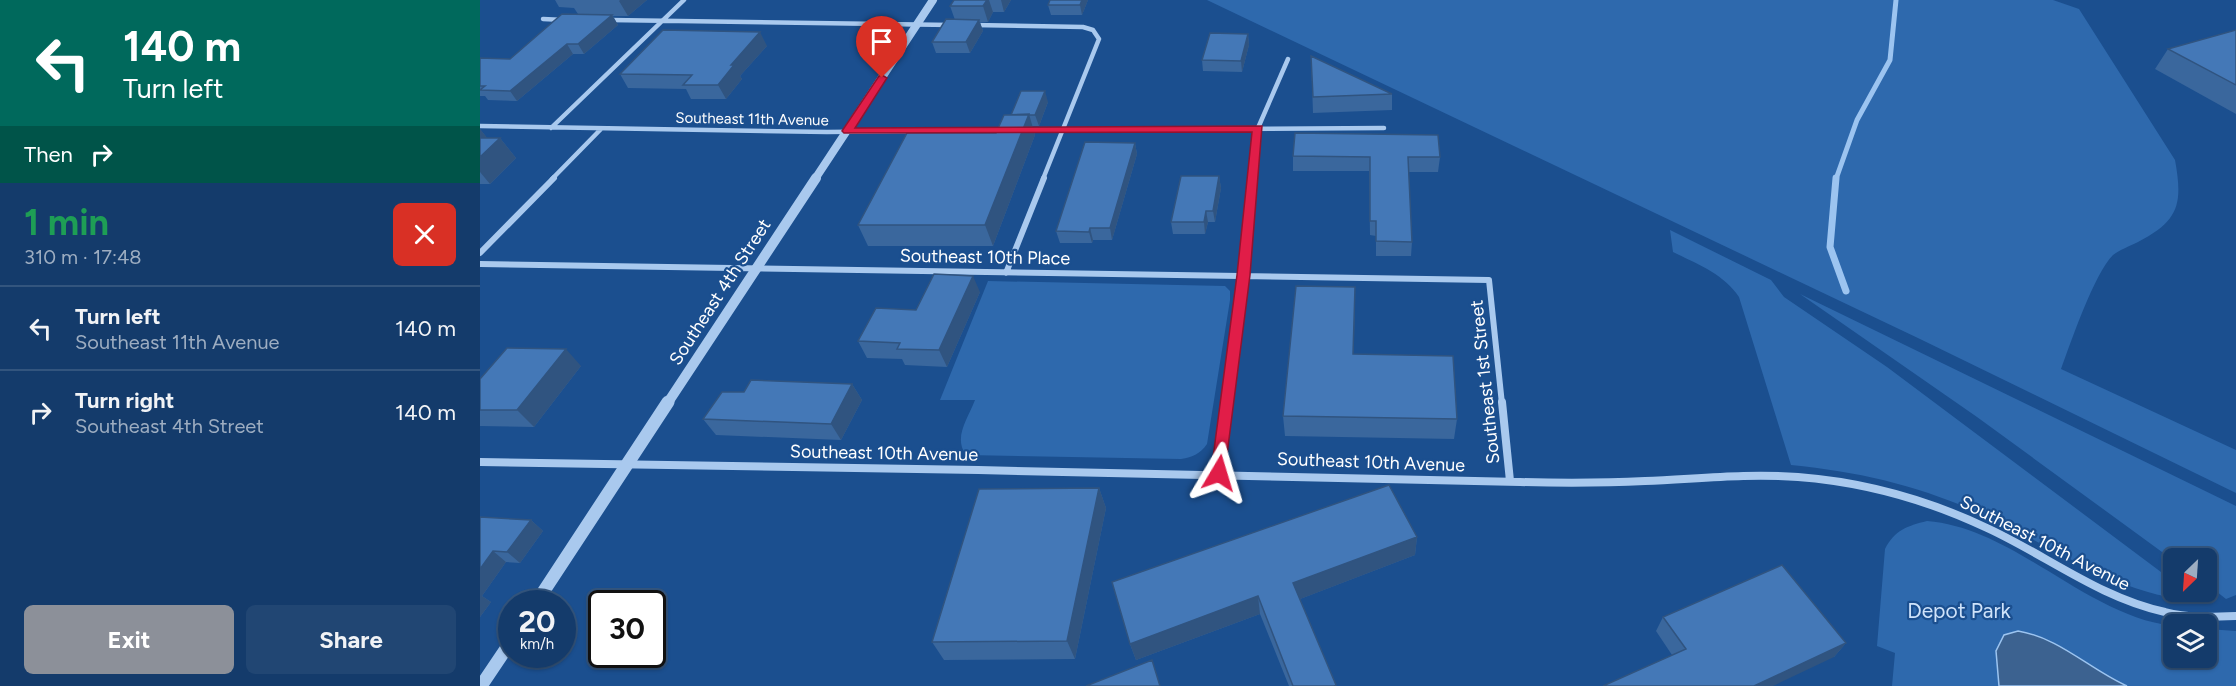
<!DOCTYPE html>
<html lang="en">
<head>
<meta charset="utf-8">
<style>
  body { margin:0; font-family:Figtree,sans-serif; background:#214673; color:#f1f3f6; height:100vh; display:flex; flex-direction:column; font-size:22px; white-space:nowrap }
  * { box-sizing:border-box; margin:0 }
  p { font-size:20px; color:#9dadc1 }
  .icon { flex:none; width:33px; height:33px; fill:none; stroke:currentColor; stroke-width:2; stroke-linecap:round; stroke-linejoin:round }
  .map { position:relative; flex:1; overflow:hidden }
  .details { display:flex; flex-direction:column; background:#143b6b; width:480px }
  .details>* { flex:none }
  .banner { background:#00695c; color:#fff; overflow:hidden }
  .needle { width:39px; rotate:205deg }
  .controls { position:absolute; left:1683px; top:548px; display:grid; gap:12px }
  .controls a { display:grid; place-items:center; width:54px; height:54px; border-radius:9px; background:#143b6b; box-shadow:0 2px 4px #0004,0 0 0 2px #33557e; font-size:30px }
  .speed { position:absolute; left:18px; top:590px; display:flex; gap:12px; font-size:30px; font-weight:700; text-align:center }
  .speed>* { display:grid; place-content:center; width:78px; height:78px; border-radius:50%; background:#143b6b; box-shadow:0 2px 4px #0004,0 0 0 2px #33557e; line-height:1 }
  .speed small { font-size:15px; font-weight:400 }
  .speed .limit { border:3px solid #111; border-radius:9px; background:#fff; color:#111 }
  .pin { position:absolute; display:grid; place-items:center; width:51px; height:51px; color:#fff; margin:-62px -26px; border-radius:50% 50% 50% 0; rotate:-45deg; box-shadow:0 0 6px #0007 }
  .pin .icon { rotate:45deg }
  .me { position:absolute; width:66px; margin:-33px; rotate:7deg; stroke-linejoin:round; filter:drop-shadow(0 0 4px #0008) }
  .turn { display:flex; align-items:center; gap:21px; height:126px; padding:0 24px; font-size:27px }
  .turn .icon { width:78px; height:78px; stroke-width:2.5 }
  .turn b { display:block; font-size:42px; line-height:51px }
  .then { display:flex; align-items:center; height:57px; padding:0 24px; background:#0003; gap:12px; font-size:22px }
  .round { display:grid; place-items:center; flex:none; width:63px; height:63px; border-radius:9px; background:#214673 }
  .summary { display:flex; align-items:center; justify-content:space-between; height:102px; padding:0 24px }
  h1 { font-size:36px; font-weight:700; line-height:45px; color:#1e9e55 }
  .button { display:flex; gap:12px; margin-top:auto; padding:12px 24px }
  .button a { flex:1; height:69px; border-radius:9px; background:#8c9099; color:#fff; font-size:24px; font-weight:700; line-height:69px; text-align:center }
  .button a+a { background:#214673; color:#f1f3f6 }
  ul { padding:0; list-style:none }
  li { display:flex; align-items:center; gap:18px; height:84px; padding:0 24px; border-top:2px solid #33557e }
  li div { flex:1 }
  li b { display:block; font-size:22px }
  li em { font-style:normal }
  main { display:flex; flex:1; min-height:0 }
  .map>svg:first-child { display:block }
  .green { fill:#2e69ad }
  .water { fill:#3c6290; stroke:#9cc4f0; stroke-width:1.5 }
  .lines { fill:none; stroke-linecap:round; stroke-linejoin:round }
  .stream-far1 { stroke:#9cc4f0; stroke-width:5 }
  .stream { stroke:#9cc4f0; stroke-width:7 }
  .minor-far2 { stroke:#a9c9ee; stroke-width:4.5 }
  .minor-far1 { stroke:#a9c9ee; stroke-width:6 }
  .minor { stroke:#a9c9ee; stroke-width:8 }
  .tertiary-far2 { stroke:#a9c9ee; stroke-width:8 }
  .tertiary-far1 { stroke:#a9c9ee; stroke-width:10 }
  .tertiary { stroke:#a9c9ee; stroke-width:13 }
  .wall { fill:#3a679d }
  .shaded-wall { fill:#305480 }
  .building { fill:#4478b7; stroke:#305480; stroke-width:1.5 }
  .route { fill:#e11d48; stroke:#92132f; stroke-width:1.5 }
  .labels { text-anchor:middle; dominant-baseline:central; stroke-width:4.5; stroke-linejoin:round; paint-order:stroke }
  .far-street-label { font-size:15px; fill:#fff; stroke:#1b4f8f }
  .street-label { font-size:18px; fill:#fff; stroke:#1b4f8f }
  .near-park-label { font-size:21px; fill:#cfe3fa; stroke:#1b4f8f }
</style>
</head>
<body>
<main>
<section class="details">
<div class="banner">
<div class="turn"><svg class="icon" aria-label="left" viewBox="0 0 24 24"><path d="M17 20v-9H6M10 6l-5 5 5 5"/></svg><div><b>140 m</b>Turn left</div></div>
<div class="then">Then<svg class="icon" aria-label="right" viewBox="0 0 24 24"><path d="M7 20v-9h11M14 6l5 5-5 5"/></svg></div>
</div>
<div class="summary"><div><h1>1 min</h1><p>310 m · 17:48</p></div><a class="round" style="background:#d93025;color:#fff"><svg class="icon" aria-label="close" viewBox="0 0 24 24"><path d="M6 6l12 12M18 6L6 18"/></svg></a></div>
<ul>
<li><svg class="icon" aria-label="left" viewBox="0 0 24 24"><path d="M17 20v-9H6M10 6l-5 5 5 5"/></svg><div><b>Turn left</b><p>Southeast 11th Avenue</p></div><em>140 m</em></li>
<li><svg class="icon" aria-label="right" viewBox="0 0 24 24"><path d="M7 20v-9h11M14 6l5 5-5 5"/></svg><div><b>Turn right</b><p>Southeast 4th Street</p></div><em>140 m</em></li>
</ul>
<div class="button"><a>Exit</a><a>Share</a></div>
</section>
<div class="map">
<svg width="1756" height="686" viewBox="0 0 1756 686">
  <rect width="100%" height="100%" fill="#1b4f8f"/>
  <path class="green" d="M727,0H1573L1599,9L1695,160C1703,204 1699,221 1658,242C1650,246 1639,250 1633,255C1614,274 1591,342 1581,369L1756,450V493L1440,339Z
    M1190,230L1291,280L1304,297L1407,367L1693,581L1694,591H1707L1719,600C1646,600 1571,545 1504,515C1440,486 1381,472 1311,465L1259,297C1244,274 1217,264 1193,252Z
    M508,281L745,286L750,291V300L727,444C720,454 713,457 701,459L486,455C473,437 488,419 495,400H460Z
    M1320,294L1756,506V595L1746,599L1727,584L1726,558H1694L1693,560L1497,417Z
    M1447,521C1535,528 1606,616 1693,626L1694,657H1726L1727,629L1756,631V686H1412L1415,653L1397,646L1405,549C1415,530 1427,526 1447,521Z"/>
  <path class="water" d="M1538,631C1580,638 1609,669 1647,686H1519L1516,651L1524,635Z"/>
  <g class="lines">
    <path class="stream-far1" d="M1356,179L1377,120L1410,60L1416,0"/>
    <path class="stream" d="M1356,178L1350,247L1366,291"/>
    <path class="minor-far2" d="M63,19L84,20
      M130,20L471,25
      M493,25L603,27L613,30L619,39L563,179
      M0,126L347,132L523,130
      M71,128L204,0
      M548,130L904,128
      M72,179L121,129
      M773,179L778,128L808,59"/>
    <path class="minor-far1" d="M0,253L74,178
      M0,264L1009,280L1022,404
      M526,273L564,178
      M747,404L773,178"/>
    <path class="minor" d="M1022,402L1030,481
      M0,462C347,466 693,474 1040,482C1082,483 1124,483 1165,481C1216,479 1267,473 1318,477C1383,482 1448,500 1507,528C1566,555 1620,598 1685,612C1708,618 1732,617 1756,616
      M739,473L748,402"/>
    <path class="tertiary-far2" d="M335,179L453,0"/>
    <path class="tertiary-far1" d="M187,404L336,178"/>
    <path class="tertiary" d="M56,603L188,402
      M1,686L32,640"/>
  </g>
  <path class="wall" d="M75,0H167L148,16H133L138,25L104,54H93L37,101L8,100L5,96H0V58L30,59L98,14L94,8L79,7Z
    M474,0H531L524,12H513L508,22H500L503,31L490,53H456L452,42L475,20L470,6Z
    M608,0L602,15H571L568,5Z
    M1756,30V114L1675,69L1688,49Z
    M768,34L769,45L762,72L723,71L722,60Z
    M287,46L260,76L262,79L246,99H211L206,89L148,88L140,74Z
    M831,56L912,94V110L833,113Z
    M568,102L559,126H552L555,135L513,246H388L378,225L516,133L531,115Z
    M0,129L7,138H20L36,158L10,184H0Z
    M655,143L657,154L632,240H613L612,243H580L576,231Z
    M813,156L960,157L958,172H928L932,242L931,256H896V236L890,235L889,171H813Z
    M739,176L741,188L735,222H728L725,234H693L691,222Z
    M500,292L467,367L425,365L422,359L387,358L378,341L436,310Z
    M875,308L873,354L977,419L974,439L805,436L803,416Z
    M101,366L54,427L0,426V379Z
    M372,384L382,400L361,440L236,435L223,419L264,392Z
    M619,488L626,508L595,659L464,660L452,642Z
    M0,517L51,520L63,531L40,563L26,562L2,596L11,602L0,617Z
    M937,537L935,555L820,599L856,686H809L780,614L656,660L650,644Z
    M1183,617L1366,643L1354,657L1192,655L1176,631Z"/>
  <path class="shaded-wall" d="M140,0H167L148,16L139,1Z
    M507,0H509L513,12L508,22L503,6Z
    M521,0H531L524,12Z
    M602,0H608L602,15L600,5Z
    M132,15L138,25L104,54L98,44Z
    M499,20L503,31L490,53L486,42Z
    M280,32L287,46L260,76L262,79L246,99L238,85L251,65Z
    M768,34L769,45L762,72L761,61Z
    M87,44L93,54L37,101L30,91Z
    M565,91L568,102L559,126L555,115Z
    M549,114L555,135L513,246L505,225Z
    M0,129L13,145L20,138L36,158L10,184L0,172Z
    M655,143L657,154L632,240L630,228Z
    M739,176L741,188L735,222L733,211Z
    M726,211L728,222L725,234L724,222Z
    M610,228L613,240L612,243L609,232Z
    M493,276L500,292L467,367L459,350Z
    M875,287V308L873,375V354Z
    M86,349L101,366L54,427L37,410Z
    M372,384L382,400L361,440L351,424Z
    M619,488L626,508L595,659L587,641Z
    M51,520L63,531L40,563L27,552Z
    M937,537L935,555L815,601L813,583Z
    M13,551L26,562L2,596L11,602L0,617V569Z
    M778,596L780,614L656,660L650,644Z
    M1366,643L1354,657L1293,686H1274Z"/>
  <path class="building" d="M474,0H507L503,6H470Z
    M570,0H602L600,5H568Z
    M82,14L132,15L98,44H87L30,91L0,90L5,86H0V58L30,59Z
    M466,19L499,20L486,42H452Z
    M183,30L280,32L251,65H254L238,85H203L212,75L140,74Z
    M1756,30V85L1688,49Z
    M730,33L768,34L761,61L722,60Z
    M831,56L912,94L833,97Z
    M541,91H565L555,115H531Z
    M549,114L505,225H378L427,133H516L524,115Z
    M815,133L958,135L960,157H928L932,242L896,241V221H890V157L813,156Z
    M0,138H20L0,157Z
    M605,142L655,143L630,228H610L609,232L576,231Z
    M701,176H739L733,211H726L724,222H691Z
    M454,274L493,276L459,350L417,349L420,343L378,341L396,308L436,310Z
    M816,286L875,287L873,354L973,356L977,419L803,416Z
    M27,348L86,349L37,410H0V379Z
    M271,380L372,384L351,424L223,419L242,392H264Z
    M909,485L937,537L813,583L856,685L854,686H813L778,596L650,644L632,582Z
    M619,488L587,641L452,642L499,489Z
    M0,517L51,520L27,552L13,551L0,569Z
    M1302,565L1366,643L1274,686H1123L1206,649L1183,617Z
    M672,660L680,686H606Z"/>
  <path class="route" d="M402,75L407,78L375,128L782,126L770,275L744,478L739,479L733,478L731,473L757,275L772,132L364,133L362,131L399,76Z"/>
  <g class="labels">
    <g class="far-street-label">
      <text transform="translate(272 119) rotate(1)">Southeast 11th Avenue</text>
    </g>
    <g class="street-label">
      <text transform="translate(505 257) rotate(1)">Southeast 10th Place</text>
      <text transform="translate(240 292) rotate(-57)">Southeast 4th Street</text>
      <text transform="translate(1005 382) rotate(-96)">Southeast 1st Street</text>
      <text transform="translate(404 453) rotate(1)">Southeast 10th Avenue</text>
      <text transform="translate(891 462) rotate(2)">Southeast 10th Avenue</text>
      <text transform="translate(1565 543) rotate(27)">Southeast 10th Avenue</text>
    </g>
    <g class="near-park-label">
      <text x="1479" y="610">Depot Park</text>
    </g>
  </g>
</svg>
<div class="controls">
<a><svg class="needle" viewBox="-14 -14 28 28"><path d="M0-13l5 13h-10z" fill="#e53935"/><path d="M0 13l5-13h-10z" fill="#9dadc1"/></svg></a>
<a><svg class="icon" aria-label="layers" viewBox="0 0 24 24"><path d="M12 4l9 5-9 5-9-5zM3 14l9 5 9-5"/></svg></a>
</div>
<div class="speed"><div>20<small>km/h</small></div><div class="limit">30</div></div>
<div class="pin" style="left:402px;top:78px;background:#d93025"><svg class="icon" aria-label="arrive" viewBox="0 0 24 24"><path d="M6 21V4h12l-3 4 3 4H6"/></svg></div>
<svg class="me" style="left:739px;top:473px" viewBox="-20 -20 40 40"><path d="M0-17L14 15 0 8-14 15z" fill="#e11d48" stroke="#fff" stroke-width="4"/></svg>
</div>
</main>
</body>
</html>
